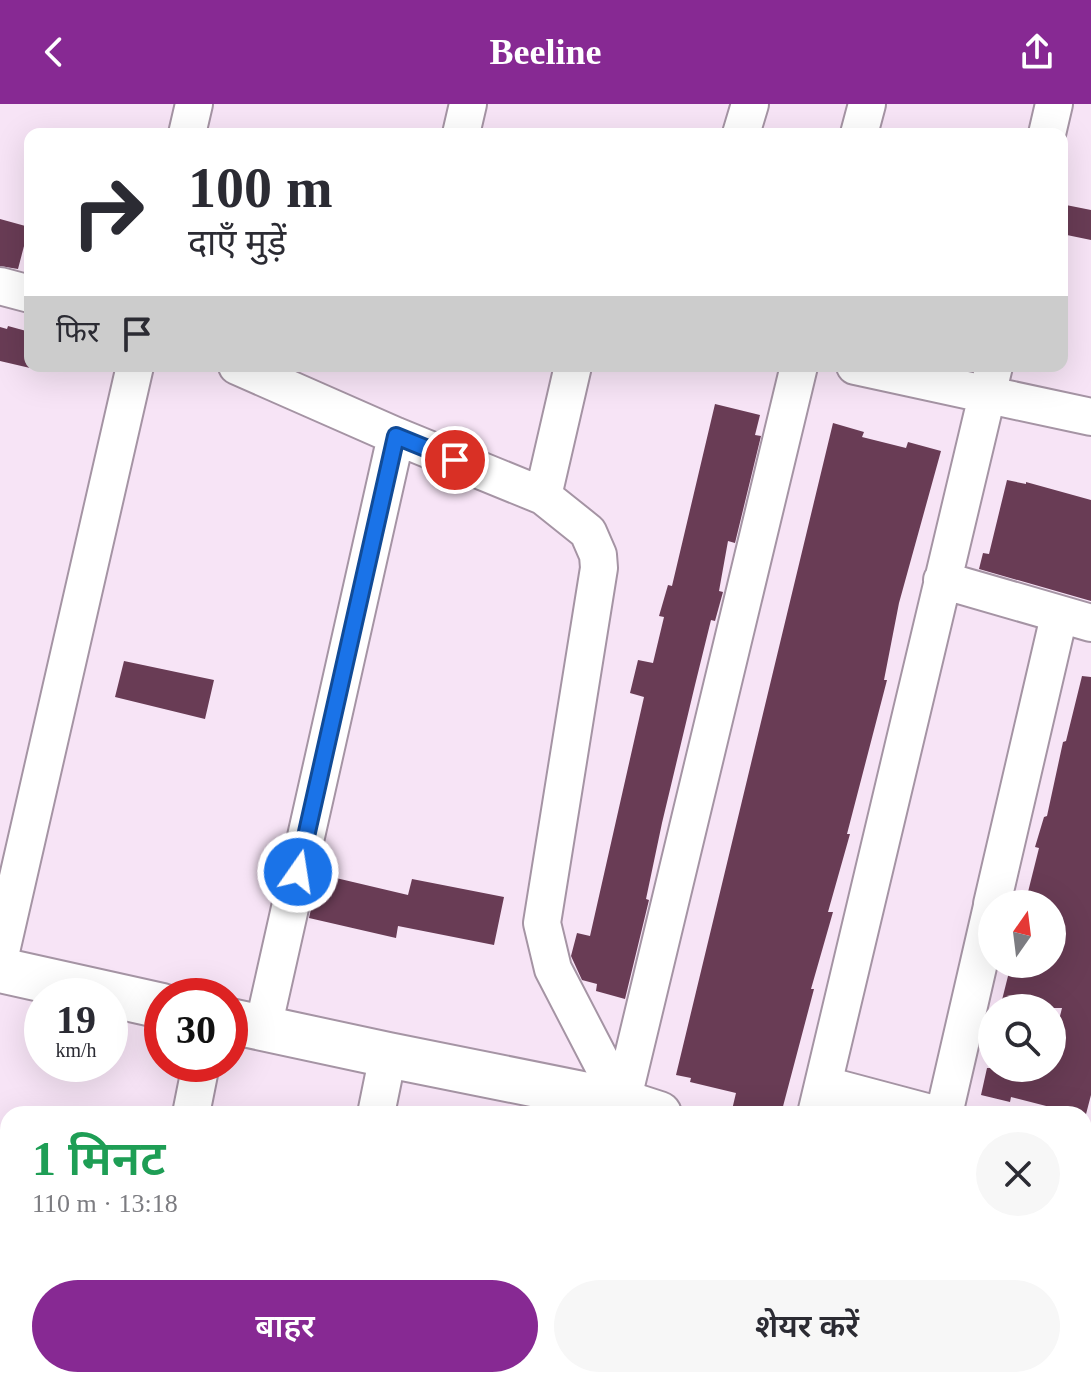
<!DOCTYPE html>
<html lang="hi">
<head>
<meta charset="utf-8">
<style>
  body { margin:0; font-family:"Times New Roman","Noto Sans Devanagari",serif; background:#f7f7f7; color:#2b2b33; height:100vh; display:flex; flex-direction:column; font-size:30px; white-space:nowrap }
  * { box-sizing:border-box; margin:0 }
  p { font-size:26px; color:#7c7c81 }
  .icon { flex:none; width:44px; height:44px; fill:none; stroke:currentColor; stroke-width:2; stroke-linecap:round; stroke-linejoin:round }
  .map { position:relative; flex:1; overflow:hidden }
  .sheet { position:absolute; left:0px; top:1002px; width:1092px; height:282px; display:flex; flex-direction:column; background:#fff; border-radius:24px 24px 0 0; box-shadow:0 8px 32px #0002 }
  .sheet>* { flex:none }
  .hud { position:absolute; left:24px; top:24px; width:1044px; height:244px; border-radius:16px; box-shadow:0 8px 32px #0002; background:#fff; color:#2b2b33; overflow:hidden }
  .needle { width:52px; rotate:14deg }
  .fabs { position:absolute; left:978px; top:786px; display:grid; gap:16px }
  .fabs a { display:grid; place-items:center; width:88px; height:88px; border-radius:50%; background:#fff; box-shadow:0 8px 32px #0002; font-size:40px }
  .speed { position:absolute; left:24px; top:874px; display:flex; gap:16px; font-size:40px; font-weight:700; text-align:center }
  .speed>* { display:grid; place-content:center; width:104px; height:104px; border-radius:50%; background:#fff; box-shadow:0 8px 32px #0002; line-height:1 }
  .speed small { font-size:20px; font-weight:400 }
  .speed .limit { border:12px solid #d22; background:#fff; color:#111 }
  .pin { position:absolute; display:grid; place-items:center; width:68px; height:68px; color:#fff; margin:-34px; border:4px solid #fff; border-radius:50%; box-shadow:0 2px 8px #0007 }
  .me { position:absolute; width:88px; margin:-44px; rotate:13deg; stroke-linejoin:round; filter:drop-shadow(0 0 6px #0008) }
  .turn { display:flex; align-items:center; gap:28px; height:168px; padding:0 32px; font-size:36px }
  .turn .icon { width:104px; height:104px; stroke-width:2.5 }
  .turn b { display:block; font-size:56px; line-height:68px }
  .then { display:flex; align-items:center; height:76px; padding:0 32px; background:#0003; gap:16px; font-size:30px }
  .round { display:grid; place-items:center; flex:none; width:84px; height:84px; border-radius:42px; background:#f7f7f7 }
  .overview { display:flex; align-items:center; justify-content:space-between; height:136px; padding:0 32px }
  h1 { font-size:48px; font-weight:600; line-height:60px; color:#1e9e55 }
  .action { display:flex; gap:16px; margin-top:auto; padding:16px 32px }
  .action a { flex:1; height:92px; border-radius:48px; background:#872993; color:#fff; font-size:32px; font-weight:600; line-height:92px; text-align:center }
  .action a+a { background:#f7f7f7; color:#2b2b33 }
  header { display:flex; justify-content:space-between; align-items:center; height:104px; padding:0 32px; background:#872993; color:#fff; font-size:36px; font-weight:600 }
  .map>svg:first-child { display:block }
  .building { fill:#693c55 }
  .lines { fill:none; stroke-linecap:round; stroke-linejoin:round }
  .minor-casing { stroke:#a594a4; stroke-width:40 }
  .tertiary-casing { stroke:#a594a4; stroke-width:48 }
  .minor { stroke:#fff; stroke-width:36 }
  .tertiary { stroke:#fff; stroke-width:44 }
  .route-casing { stroke:#114b97; stroke-width:20 }
  .route { stroke:#1a73e8; stroke-width:14 }
</style>
</head>
<body>
<header><svg class="icon" aria-label="back" viewBox="0 0 24 24"><path d="M15 5l-7 7 7 7"/></svg>Beeline<svg class="icon" aria-label="share" viewBox="0 0 24 24"><path d="M12 15V3M7 8l5-5 5 5M5 13v7h14v-7"/></svg></header>
<div class="map">
<svg width="1091" height="1283" viewBox="0 0 1091 1283">
  <rect width="100%" height="100%" fill="#f7e4f6"/>
  <path class="building" d="M1066,101L1091,106V136L1062,130Z
    M0,115L29,123L18,165L0,162Z
    M8,222L30,228V264L0,257V223L7,225Z
    M715,300L760,311L755,331L761,332L735,439L728,437L719,487L723,488L715,517L711,516L695,581L662,719L646,795L649,796L625,895L596,887L597,880L582,876L571,852L577,829L590,832L644,593L630,589L638,556L653,559L664,513L659,512L668,481L672,482Z
    M833,319L864,328L862,333L906,344L908,338L941,347L899,499L884,576H887L847,730H850L828,808H833L811,885H814L781,1010H731L736,989L690,978L691,974L676,971Z
    M1007,376L1026,380V378L1091,396V497L979,465L983,449L989,450Z
    M124,557L214,576L205,615L115,593Z
    M1082,572L1091,573V991L1085,1014L1084,1010L1054,1007V1004L1011,993L1010,998L981,991L987,964H1052V944L1062,904H1000L1011,860H1052V800H1025L1039,744L1035,743L1044,713L1047,712L1063,638L1066,637Z
    M319,770L408,791L412,775L504,793L494,841L398,822L396,834L309,814Z"/>
  <g class="lines">
    <g class="minor-casing">
      <path id="minor" d="M187,30L194,0
        M461,30L468,0
        M741,30L750,0
        M859,30L867,0
        M1047,30L1054,0
        M0,182L30,190
        M237,262L396,332L543,392L588,428L598,451L599,464L542,819L553,865L622,998L799,262
        M855,262L1091,313
        M543,392L573,262
        M942,476L1091,519
        M992,800L1059,512
        M0,852L135,262
        M263,924L396,332
        M825,981L934,1010
        M191,1010L201,960
        M376,1010L388,951
        M816,1010L994,262
        M944,1010L992,802
        M1084,1047L1091,1048
        M1084,1186L1091,1159
        M130,1283L132,1276
        M315,1283L317,1276
        M543,1283L545,1276
        M750,1283L752,1276
        M952,1283L953,1276"/>
    </g>
    <g class="tertiary-casing">
      <path id="tertiary" d="M0,866L162,902
        M230,917L388,951L622,998L659,1010
        M1084,1218L1091,1219"/>
    </g>
    <use href="#minor" class="minor"/>
    <use href="#tertiary" class="tertiary"/>
  </g>
  <g class="lines">
    <g class="route-casing">
      <path id="route" d="M298,768L396,332L455,356"/>
    </g>
    <use href="#route" class="route"/>
  </g>
</svg>
<div class="fabs">
<a><svg class="needle" viewBox="-14 -14 28 28"><path d="M0-13l5 13h-10z" fill="#e53935"/><path d="M0 13l5-13h-10z" fill="#7c7c81"/></svg></a>
<a><svg class="icon" aria-label="search" viewBox="0 0 24 24"><circle cx="10" cy="10" r="6"/><path d="M15 15l6 6"/></svg></a>
</div>
<div class="speed"><div>19<small>km/h</small></div><div class="limit">30</div></div>
<div class="pin" style="left:455px;top:356px;background:#d93025"><svg class="icon" aria-label="arrive" viewBox="0 0 24 24"><path d="M6 21V4h12l-3 4 3 4H6"/></svg></div>
<svg class="me" style="left:298px;top:768px" viewBox="-20 -20 40 40"><circle r="17" fill="#1a73e8" stroke="#fff" stroke-width="3"/><path d="M0-11L8 9 0 5-8 9z" fill="#fff"/></svg>
<div class="hud">
<div class="turn"><svg class="icon" aria-label="right" viewBox="0 0 24 24"><path d="M7 20v-9h11M14 6l5 5-5 5"/></svg><div><b>100 m</b>दाएँ मुड़ें</div></div>
<div class="then">फिर<svg class="icon" aria-label="arrive" viewBox="0 0 24 24"><path d="M6 21V4h12l-3 4 3 4H6"/></svg></div>
</div>
<section class="sheet">
<div class="overview"><div><h1>1 मिनट</h1><p>110 m · 13:18</p></div><a class="round"><svg class="icon" aria-label="close" viewBox="0 0 24 24"><path d="M6 6l12 12M18 6L6 18"/></svg></a></div>
<div class="action"><a>बाहर</a><a>शेयर करें</a></div>
</section>
</div>
</body>
</html>
